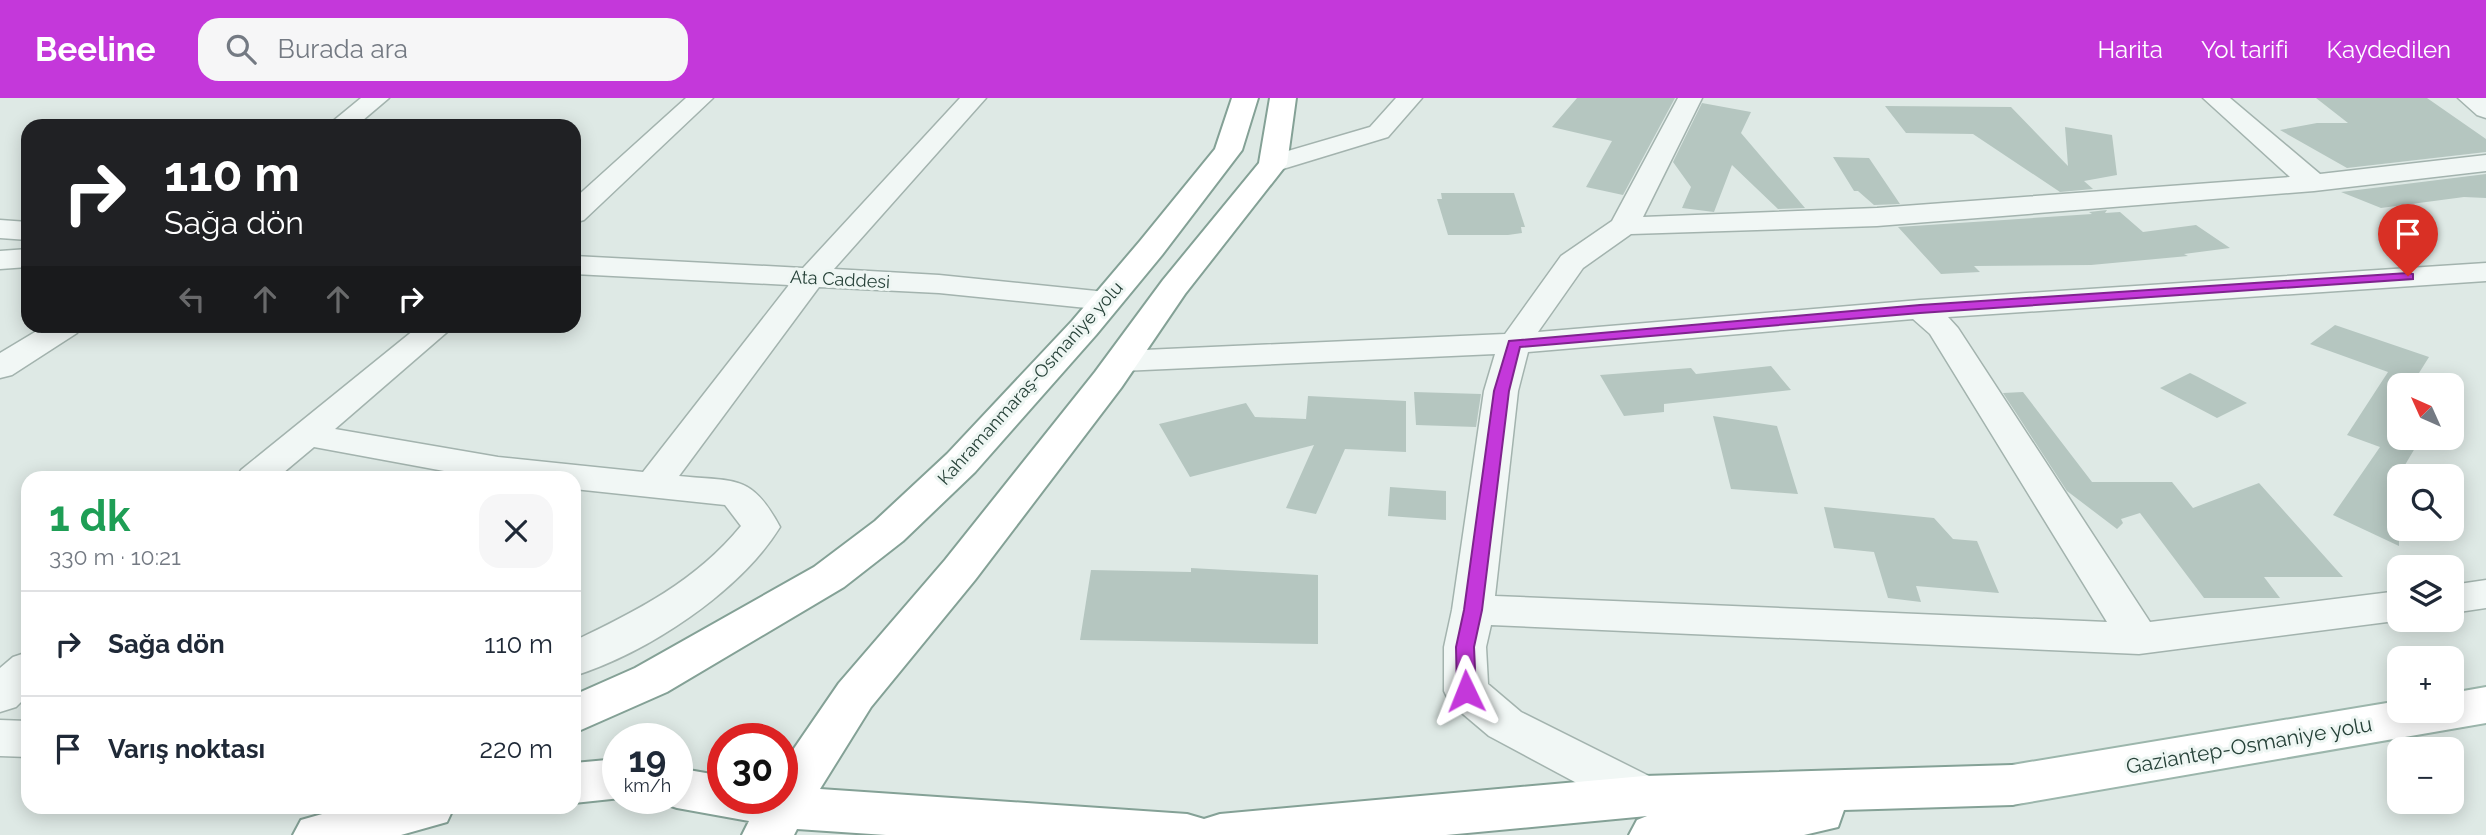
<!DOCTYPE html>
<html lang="tr">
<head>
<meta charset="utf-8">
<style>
  body { margin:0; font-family:Raleway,sans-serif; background:#f6f6f7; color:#1f2937; height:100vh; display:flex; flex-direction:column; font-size:26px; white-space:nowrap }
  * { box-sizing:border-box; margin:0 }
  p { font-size:23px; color:#747a83 }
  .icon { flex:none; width:38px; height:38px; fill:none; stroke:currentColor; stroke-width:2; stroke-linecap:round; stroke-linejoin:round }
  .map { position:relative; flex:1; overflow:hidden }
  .drawer { position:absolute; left:21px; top:373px; width:560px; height:343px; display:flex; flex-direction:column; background:#fff; border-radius:21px; box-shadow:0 4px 18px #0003 }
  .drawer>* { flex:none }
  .guide { position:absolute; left:21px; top:21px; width:560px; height:214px; border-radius:21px; box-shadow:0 4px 18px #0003; background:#202124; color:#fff; overflow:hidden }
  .needle { width:46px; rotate:315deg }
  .tools { position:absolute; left:2387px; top:275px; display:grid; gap:14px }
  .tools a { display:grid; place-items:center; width:77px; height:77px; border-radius:14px; background:#fff; box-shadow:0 4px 18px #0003; font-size:35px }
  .speed { position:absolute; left:602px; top:625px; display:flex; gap:14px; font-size:35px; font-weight:700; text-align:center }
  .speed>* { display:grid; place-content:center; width:91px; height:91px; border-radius:50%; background:#fff; box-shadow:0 4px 18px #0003; line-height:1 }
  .speed small { font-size:18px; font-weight:400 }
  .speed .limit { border:10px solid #d22; background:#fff; color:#111 }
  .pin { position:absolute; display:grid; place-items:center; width:60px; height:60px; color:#fff; margin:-72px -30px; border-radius:50% 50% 50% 0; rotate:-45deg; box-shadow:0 0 7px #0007 }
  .pin .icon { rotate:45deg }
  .me { position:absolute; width:77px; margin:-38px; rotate:358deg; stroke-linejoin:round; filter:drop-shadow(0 0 5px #0008) }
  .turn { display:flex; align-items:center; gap:24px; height:147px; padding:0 28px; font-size:32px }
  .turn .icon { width:91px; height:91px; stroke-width:2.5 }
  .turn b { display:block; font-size:49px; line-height:60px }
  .lanes { display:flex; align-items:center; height:66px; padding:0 28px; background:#0003; justify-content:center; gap:35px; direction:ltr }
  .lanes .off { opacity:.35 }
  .round { display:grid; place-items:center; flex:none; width:74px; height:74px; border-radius:21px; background:#f6f6f7 }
  .headline { display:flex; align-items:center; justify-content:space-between; height:119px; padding:0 28px }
  h1 { font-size:42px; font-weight:700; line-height:52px; color:#1e9e55 }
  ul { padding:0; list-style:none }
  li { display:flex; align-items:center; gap:21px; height:105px; padding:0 28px; border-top:2px solid #e0e1e3 }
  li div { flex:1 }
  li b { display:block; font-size:26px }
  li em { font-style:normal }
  header { display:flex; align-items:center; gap:42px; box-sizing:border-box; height:98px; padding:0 35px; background:#c438da; color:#fff }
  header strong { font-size:33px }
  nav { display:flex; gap:38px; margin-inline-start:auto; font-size:24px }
  .search { width:490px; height:63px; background:#f6f6f7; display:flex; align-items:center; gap:18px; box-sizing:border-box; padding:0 24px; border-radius:21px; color:#747a83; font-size:26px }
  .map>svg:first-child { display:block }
  .building { fill:#b5c6c0 }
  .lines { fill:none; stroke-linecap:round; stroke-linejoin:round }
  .minor-casing { stroke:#a3b3ae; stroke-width:3 }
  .major-casing { stroke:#9cb6ac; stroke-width:4 }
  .highway-casing { stroke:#84a196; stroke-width:4 }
  .minor { fill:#f1f7f5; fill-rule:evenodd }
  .major { fill:#fff; fill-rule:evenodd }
  .highway { fill:#fff; fill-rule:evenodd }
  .route { fill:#c438da; stroke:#7f248e; stroke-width:2 }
  .labels { text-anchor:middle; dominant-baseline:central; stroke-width:6; stroke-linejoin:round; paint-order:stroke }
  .street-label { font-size:18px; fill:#264138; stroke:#eef6f3 }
  .near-street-label { font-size:21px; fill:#264138; stroke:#eef6f3 }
</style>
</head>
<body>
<header>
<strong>Beeline</strong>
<div class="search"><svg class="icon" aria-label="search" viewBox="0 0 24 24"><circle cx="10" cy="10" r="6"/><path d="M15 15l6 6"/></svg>Burada ara</div>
<nav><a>Harita</a><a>Yol tarifi</a><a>Kaydedilen</a></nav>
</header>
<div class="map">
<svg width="2486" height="737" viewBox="0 0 2486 737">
  <rect width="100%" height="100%" fill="#dee9e5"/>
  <path class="building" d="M1577,0H1675L1623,97L1586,89L1612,43L1552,29Z
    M2316,0H2427L2486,41V54L2347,70L2280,32L2317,25H2348Z
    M1702,5L1751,14L1741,35L1805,110L1778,111L1732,67L1714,114L1682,110L1691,89L1673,64Z
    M1885,8L2011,9L2068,68L2065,29L2112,37L2117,77L2084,83L2093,91L2060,94L1973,36L1906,35Z
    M1833,59L1869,60L1900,106L1874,107L1858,93H1854Z
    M2486,76V100L2464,99L2381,110L2341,94Z
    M1441,95H1514L1525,129H1521L1522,135L1508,137H1448L1437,101H1442Z
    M2107,112L2105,115L2120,114L2143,134L2196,127L2230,150L2184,156L2188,158L2091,167L1974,168L1980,174L1941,176L1898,129L2092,116L2089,114Z
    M2335,227L2429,259L2414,283L2399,278V340H2421L2399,377V448L2333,417L2380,349L2347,337L2388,274L2310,246Z
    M1771,268L1791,292L1664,306V314L1624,318L1600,277L1691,270L1696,276Z
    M2190,275L2198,279L2247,305L2217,320L2160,290Z
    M1414,294L1481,296L1476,329L1416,327Z
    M2023,294L2092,384H2172L2193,410L2259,385L2343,479H2264L2280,500H2204L2140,415L2121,421L2123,425L2117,431L2067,393L2003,295Z
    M1308,298L1406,303V354L1345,351L1316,416L1286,410L1314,347L1190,379L1159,326L1246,305L1255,319L1306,321Z
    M1713,318L1777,328L1798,396L1731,391Z
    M1390,389L1446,393V422L1388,418Z
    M1824,409L1934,420L1953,441L1977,443L1999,495L1916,488L1921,504L1888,500L1874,454L1834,450Z
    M1191,470L1318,477V546L1080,542L1091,472L1191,474Z"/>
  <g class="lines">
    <g class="minor-casing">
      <path id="minor" d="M361,0H389L356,28H327Z
        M686,0H713L584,122L574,125V101Z
        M960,0H986L834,171L939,177L1106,194L1117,196L1122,203L1117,210L1106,212L939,195L819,189L679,378C735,384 751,375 780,429C740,494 647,555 574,578V543C637,513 696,483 741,428L725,407L574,391V380H482L314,349L277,380H236L241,372L419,228H454L335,331L498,359L643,374L789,187L574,176V158L803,170Z
        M1396,0H1422L1388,39L1273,74L1264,72L1260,66L1264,60L1370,29Z
        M1678,0H1702L1643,119L1877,110L2290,79L2203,0H2230L2320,76L2486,57V73L2314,93L1877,128L1631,136L1583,170L1538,234L1920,202L2486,165V183L1948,219L1958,230L2150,524L2399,493V522H2403L2139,556L1491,527L1486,549L1488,586L1521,614L1661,684L1668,698L1661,712L1644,717L1627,712L1489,638L1450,605L1444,593V549L1452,512L1484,293L1495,256L1122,273L1110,270L1105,263L1110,256L1122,253L1505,236L1561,158L1612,123ZM1913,221L1930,236L2107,524L1495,498L1518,293L1528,254Z
        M2458,0H2486V20L2477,17Z
        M0,122L28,124V142L0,140Z
        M28,151V169L0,171V153Z
        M45,228H82L77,235L12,277L0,280V255Z
        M2486,482V510L2452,515V487Z
        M28,554V597L16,609L0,614V570L13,559Z
        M0,622L28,623V659L0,658Z"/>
    </g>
    <g class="major-casing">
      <path id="major" d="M2486,589V625L2012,707L1995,701L1987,687L1995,673L2012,667L2399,603V612H2452V595Z"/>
    </g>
    <g class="highway-casing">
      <path id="highway" d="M1232,0H1258L1242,52L1162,157L1096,237L975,374L903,443L844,489L667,594L574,635V597L635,570L814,469L875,423L947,356L1072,223L1140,143L1215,51Z
        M1270,0H1296L1287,66L1185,196L1121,290L975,482L871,609L820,691L1187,716L1204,721L1220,716L1644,678L2012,667L2029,673L2037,687L2029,701L2012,707L1844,712L1838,729L1804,737H1629L1637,722L1647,718L1446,737H886L797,731L794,737H742L749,723L677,710L659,704L657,700H677V670L723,678V700H782V668L839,585L945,462L1095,274L1163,182L1259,65Z
        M618,661V700H621L574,705V665Z
        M347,709H454L447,724L401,737H293L301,722Z"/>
    </g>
    <use href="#minor" class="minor"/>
    <use href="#major" class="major"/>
    <use href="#highway" class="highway"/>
  </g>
  <path class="route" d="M2408,175L2413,176V181L1920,215L1520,249L1509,293L1482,512L1474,549L1476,593L1473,598L1466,600L1460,598L1457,593L1456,549L1464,512L1494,293L1509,243L1920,207Z"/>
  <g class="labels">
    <g class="street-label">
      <text transform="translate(840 181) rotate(3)">Ata Caddesi</text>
      <text transform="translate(1030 285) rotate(-48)">Kahramanmaraş-Osmaniye yolu</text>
    </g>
    <g class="near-street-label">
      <text transform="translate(2249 647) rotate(-10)">Gaziantep-Osmaniye yolu</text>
    </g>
  </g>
</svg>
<div class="tools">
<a><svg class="needle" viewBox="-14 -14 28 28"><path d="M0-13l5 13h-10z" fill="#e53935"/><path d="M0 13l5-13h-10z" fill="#747a83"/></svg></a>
<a><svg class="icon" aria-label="search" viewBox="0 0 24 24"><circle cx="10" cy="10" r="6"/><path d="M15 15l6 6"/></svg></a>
<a><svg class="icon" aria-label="layers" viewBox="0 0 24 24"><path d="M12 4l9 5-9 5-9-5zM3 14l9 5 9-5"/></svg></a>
<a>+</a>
<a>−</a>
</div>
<div class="speed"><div>19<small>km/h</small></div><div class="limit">30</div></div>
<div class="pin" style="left:2408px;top:178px;background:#d93025"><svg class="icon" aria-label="arrive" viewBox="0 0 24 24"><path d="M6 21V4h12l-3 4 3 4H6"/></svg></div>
<svg class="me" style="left:1466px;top:593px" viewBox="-20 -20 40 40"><path d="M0-17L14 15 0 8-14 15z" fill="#c438da" stroke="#fff" stroke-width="4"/></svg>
<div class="guide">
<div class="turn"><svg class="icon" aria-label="right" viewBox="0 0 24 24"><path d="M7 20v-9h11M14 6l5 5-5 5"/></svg><div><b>110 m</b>Sağa dön</div></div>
<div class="lanes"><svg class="icon off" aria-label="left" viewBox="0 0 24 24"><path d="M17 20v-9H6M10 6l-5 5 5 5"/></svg><svg class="icon off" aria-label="ahead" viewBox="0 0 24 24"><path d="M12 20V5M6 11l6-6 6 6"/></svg><svg class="icon off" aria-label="ahead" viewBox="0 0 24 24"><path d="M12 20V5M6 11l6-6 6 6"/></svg><svg class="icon" aria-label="right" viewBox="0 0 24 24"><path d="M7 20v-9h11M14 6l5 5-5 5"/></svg></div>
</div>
<section class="drawer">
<div class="headline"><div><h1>1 dk</h1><p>330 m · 10:21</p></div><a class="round"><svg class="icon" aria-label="close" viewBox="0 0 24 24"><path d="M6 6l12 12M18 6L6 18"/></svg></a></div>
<ul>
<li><svg class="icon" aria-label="right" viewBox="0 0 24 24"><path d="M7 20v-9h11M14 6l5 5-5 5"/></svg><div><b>Sağa dön</b></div><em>110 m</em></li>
<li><svg class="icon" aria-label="arrive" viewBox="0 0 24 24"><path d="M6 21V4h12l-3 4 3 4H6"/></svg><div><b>Varış noktası</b></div><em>220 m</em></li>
</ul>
</section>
</div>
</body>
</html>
